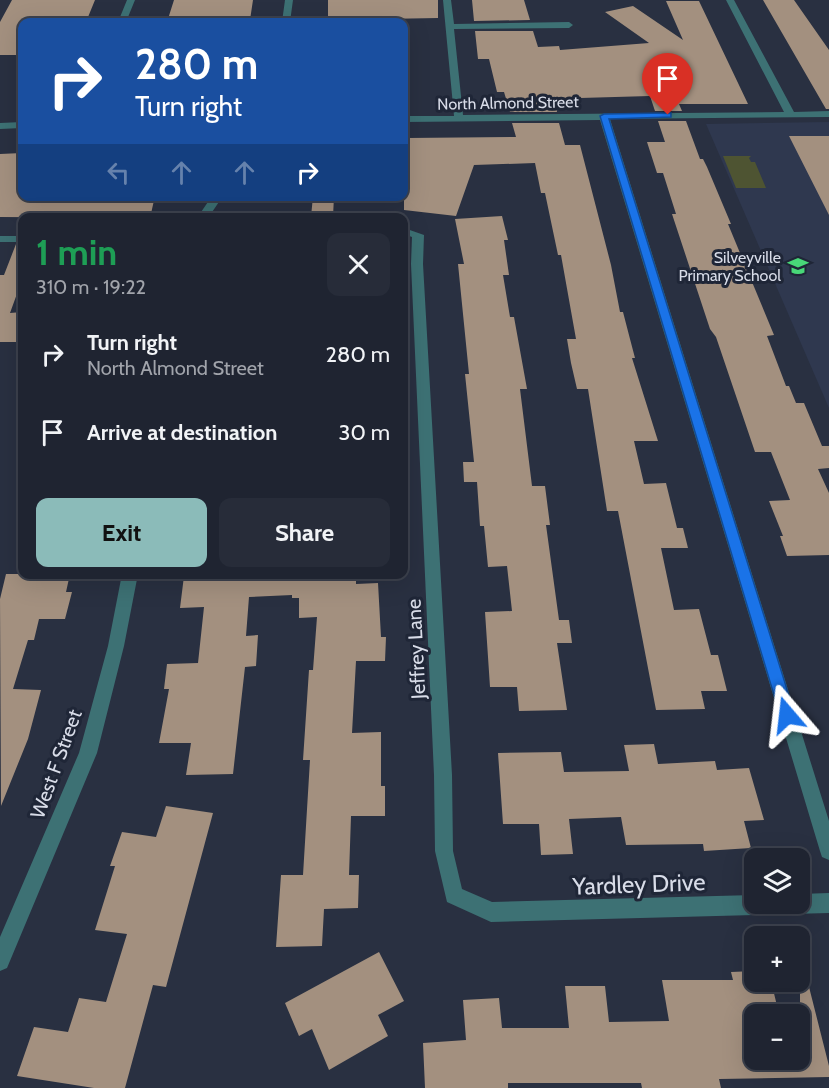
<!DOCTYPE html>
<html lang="en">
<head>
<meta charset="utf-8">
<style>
  body { margin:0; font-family:Cabin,sans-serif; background:#272c39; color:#f1f3f6; height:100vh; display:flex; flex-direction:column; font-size:22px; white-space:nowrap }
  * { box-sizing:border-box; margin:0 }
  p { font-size:20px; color:#a1a4ab }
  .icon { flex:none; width:33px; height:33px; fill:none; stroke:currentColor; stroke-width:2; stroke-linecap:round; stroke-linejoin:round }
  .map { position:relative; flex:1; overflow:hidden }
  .details { position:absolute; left:18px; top:213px; width:390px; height:366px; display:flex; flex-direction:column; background:#1f2431; border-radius:12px; box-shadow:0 6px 24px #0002,0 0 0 2px #3c414d }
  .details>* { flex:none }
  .guide { position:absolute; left:18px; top:18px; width:390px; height:183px; border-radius:12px; box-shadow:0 6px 24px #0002,0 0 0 2px #3c414d; background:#1a4fa0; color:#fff; overflow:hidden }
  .fabs { position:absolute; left:744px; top:848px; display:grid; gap:12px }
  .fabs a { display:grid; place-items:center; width:66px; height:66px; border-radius:12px; background:#1f2431; box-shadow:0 6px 24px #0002,0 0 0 2px #3c414d; font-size:30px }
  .pin { position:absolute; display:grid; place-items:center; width:51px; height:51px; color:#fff; margin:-62px -26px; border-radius:50% 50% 50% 0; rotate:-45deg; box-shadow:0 0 6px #0007 }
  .pin .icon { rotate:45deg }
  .me { position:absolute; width:66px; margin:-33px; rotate:343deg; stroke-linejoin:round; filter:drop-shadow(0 0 4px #0008) }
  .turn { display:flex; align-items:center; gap:21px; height:126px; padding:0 18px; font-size:27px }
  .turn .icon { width:78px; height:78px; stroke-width:2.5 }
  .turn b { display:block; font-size:42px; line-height:51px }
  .lanes { display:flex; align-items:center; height:57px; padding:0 18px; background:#0003; justify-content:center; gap:30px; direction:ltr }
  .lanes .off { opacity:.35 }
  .round { display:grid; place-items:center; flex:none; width:63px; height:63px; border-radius:12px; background:#272c39 }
  .overview { display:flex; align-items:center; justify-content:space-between; height:102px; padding:0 18px }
  h1 { font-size:36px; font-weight:700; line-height:45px; color:#1e9e55 }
  .button { display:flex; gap:12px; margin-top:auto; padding:12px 18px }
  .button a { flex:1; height:69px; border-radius:12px; background:#8bbbb9; color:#111; font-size:24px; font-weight:700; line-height:69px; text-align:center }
  .button a+a { background:#272c39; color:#f1f3f6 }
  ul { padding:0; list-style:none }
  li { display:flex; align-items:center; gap:18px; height:78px; padding:0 18px }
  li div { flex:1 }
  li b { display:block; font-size:22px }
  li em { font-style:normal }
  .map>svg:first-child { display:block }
  .built { fill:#2f384f }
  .green { fill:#4e5432 }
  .building { fill:#a3907f }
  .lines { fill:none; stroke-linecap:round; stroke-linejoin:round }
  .street { fill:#3d7174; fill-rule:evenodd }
  .route { fill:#1a73e8; stroke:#114b97; stroke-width:1.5 }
  .labels { text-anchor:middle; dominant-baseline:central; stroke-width:6; stroke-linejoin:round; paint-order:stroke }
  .far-street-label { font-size:16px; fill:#d8dce8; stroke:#1f2637 }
  .far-poi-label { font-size:16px; fill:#d8dce8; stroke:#1f2637; text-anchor:end }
  .street-label { font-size:20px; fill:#d8dce8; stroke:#1f2637 }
  .near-street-label { font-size:24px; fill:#d8dce8; stroke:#1f2637 }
</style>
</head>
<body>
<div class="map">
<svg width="829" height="1088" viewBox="0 0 829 1088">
  <rect width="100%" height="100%" fill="#293041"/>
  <path class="built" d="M829,122V408L706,124Z"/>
  <path class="green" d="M723,156H751L749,158L751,162H755L766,188H736Z"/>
  <path class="building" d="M12,0H95L86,22H22V55H0V22Z
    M174,0H253L250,20L167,22Z
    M328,0H438V18L328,20Z
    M472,0H524L530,20L474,21Z
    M763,0H794L829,50V109H826Z
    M666,1H699L748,104H679L682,111H655L650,96L580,98L581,101L555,102L557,112H510L504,92H497L489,59H478L475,31H533L538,47L559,46L560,50L649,43L605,12L633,6L683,40Z
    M658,121H686L700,159H703L707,167L731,224H728L774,335L767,336L786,386H789L796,403H804L822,446H829V468L818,469L829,493V555L787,556L780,536H783L769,501L790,500L771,452H755L716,337L710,329L672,214H676L663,173H657L647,142H665Z
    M512,123H559L565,145H580L611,265L620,312H623L630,339L635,358H632L658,441H634L644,484L666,483L677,528H683L688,548H661L674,610L699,609L711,655H718L727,691H701L705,709L656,710L618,511H607L588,389H577L571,363L567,339H576L561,255H558L545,193H541L535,163L474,165L456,216L404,210V146H407V138L516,137Z
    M789,136H829V215Z
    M22,153V196H155L150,218L0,217V154Z
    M313,196H334L333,217H311Z
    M502,216L508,240H504L509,275H503L510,317H514L527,389H520L532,486H545L550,525H546L559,620H569L572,643H557L567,710L519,711L517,687H490L485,612L512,611L507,566L488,567L484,526H480L477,482H464L463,462H474L465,374H469L458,264H464L455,219Z
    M16,244H22V280L10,313L22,312V342H0V275H4Z
    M6,574H70L66,592H72L65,619H39L34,640H28L13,689L41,690L28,739L1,806L0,599Z
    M228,574H356V584L378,583L381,637H386L385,661H356L352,733L381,732V786H385V816H351L349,875H359L358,908L324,909L322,946L276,947L281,875H303L310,760H303L309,670H313L317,617L299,618V598H292V595L249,597L246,636L258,635L256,666L245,667L233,774L186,775L191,743H159L169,689H164L167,664L198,663L204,607L180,608L184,576Z
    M654,744L658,764L715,761L717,770L749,768L764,820L744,821L751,848L704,851L703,844L626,845L621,817L569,819L573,854L541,855L539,824H503L498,753L561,752L564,772L629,771L624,745Z
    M166,806L213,813L166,987L153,985L125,1088H94L17,1076L34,1027L68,1032L79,998L106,1002L127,934L95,930L115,866H110L122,832L156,837Z
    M379,952L404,1001L378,1015L388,1036L329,1070L312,1029L299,1036L285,1003Z
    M754,971V981H771L779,1014H754V1059H800V980L807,979L829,1066V1077L719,1079L721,1088H642L641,1083H508V1088H425L423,1043L466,1040L463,1000L499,998L502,1028H569L565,986H605L609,1022L669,1021L662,980H733L731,972Z"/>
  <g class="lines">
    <path class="street" d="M127,0H135L126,22H118Z
      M285,0H293L290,22H282Z
      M443,0H451L454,24L569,22L573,25L569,28L454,29L463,115L784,112L726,0H734L794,112L829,111V117L610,119L829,821V860L822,857L820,851L600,120L404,122V116H454Z
      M22,122V128L0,129V123Z
      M212,196H223L208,218H197Z
      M404,228L424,235L423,264L452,775L453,851L462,889L492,902L754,895V903H800V894L829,893V913L491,922L447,902L435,851L434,775L411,264L412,237L404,234Z
      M0,236H22V242H0Z
      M122,574H138L124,646L97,753L7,968L0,971V937L79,753L108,646Z"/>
  </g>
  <path class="route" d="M668,113H671V117L609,119L795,715L793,720L787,722L782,720L780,715L600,116L604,114Z"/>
  <defs>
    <g id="school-bare" transform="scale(1.62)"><path d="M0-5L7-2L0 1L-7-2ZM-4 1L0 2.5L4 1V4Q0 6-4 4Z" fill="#48d778" stroke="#1f2637" stroke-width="2.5" paint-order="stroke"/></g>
  </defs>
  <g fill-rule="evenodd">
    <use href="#school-bare" x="798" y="266"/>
  </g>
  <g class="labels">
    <g class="far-street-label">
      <text transform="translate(508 103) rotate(-1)">North Almond Street</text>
    </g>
    <g class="far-poi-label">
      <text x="781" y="257">Silveyville<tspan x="781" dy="18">Primary School</tspan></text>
    </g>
    <g class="street-label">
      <text transform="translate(416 649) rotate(-93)">Jeffrey Lane</text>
      <text transform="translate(56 764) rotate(-70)">West F Street</text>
    </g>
    <g class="near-street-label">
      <text transform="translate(639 884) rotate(-2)">Yardley Drive</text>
    </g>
  </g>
</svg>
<div class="fabs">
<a><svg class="icon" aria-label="layers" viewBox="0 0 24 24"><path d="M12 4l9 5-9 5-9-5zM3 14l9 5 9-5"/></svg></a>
<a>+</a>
<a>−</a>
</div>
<div class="pin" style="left:668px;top:115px;background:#d93025"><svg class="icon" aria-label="arrive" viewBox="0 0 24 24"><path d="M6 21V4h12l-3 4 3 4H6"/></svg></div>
<svg class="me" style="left:787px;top:715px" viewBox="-20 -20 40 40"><path d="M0-17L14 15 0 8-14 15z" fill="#1a73e8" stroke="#fff" stroke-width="4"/></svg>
<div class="guide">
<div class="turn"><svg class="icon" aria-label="right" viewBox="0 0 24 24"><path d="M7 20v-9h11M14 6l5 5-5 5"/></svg><div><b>280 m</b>Turn right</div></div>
<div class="lanes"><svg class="icon off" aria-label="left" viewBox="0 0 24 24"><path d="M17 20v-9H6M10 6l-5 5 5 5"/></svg><svg class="icon off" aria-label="ahead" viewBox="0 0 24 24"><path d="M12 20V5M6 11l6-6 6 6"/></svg><svg class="icon off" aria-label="ahead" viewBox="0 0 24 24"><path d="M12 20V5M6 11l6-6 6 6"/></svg><svg class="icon" aria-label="right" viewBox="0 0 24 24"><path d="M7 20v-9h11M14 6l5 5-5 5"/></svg></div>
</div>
<section class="details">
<div class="overview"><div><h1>1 min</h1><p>310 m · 19:22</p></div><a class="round"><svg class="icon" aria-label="close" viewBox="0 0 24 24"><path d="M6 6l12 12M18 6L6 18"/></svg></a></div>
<ul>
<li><svg class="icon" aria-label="right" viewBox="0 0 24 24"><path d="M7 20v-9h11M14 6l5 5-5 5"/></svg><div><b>Turn right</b><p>North Almond Street</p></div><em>280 m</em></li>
<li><svg class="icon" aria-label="arrive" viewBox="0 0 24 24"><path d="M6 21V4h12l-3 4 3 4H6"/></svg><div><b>Arrive at destination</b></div><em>30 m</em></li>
</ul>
<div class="button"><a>Exit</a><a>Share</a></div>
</section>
</div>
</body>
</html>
